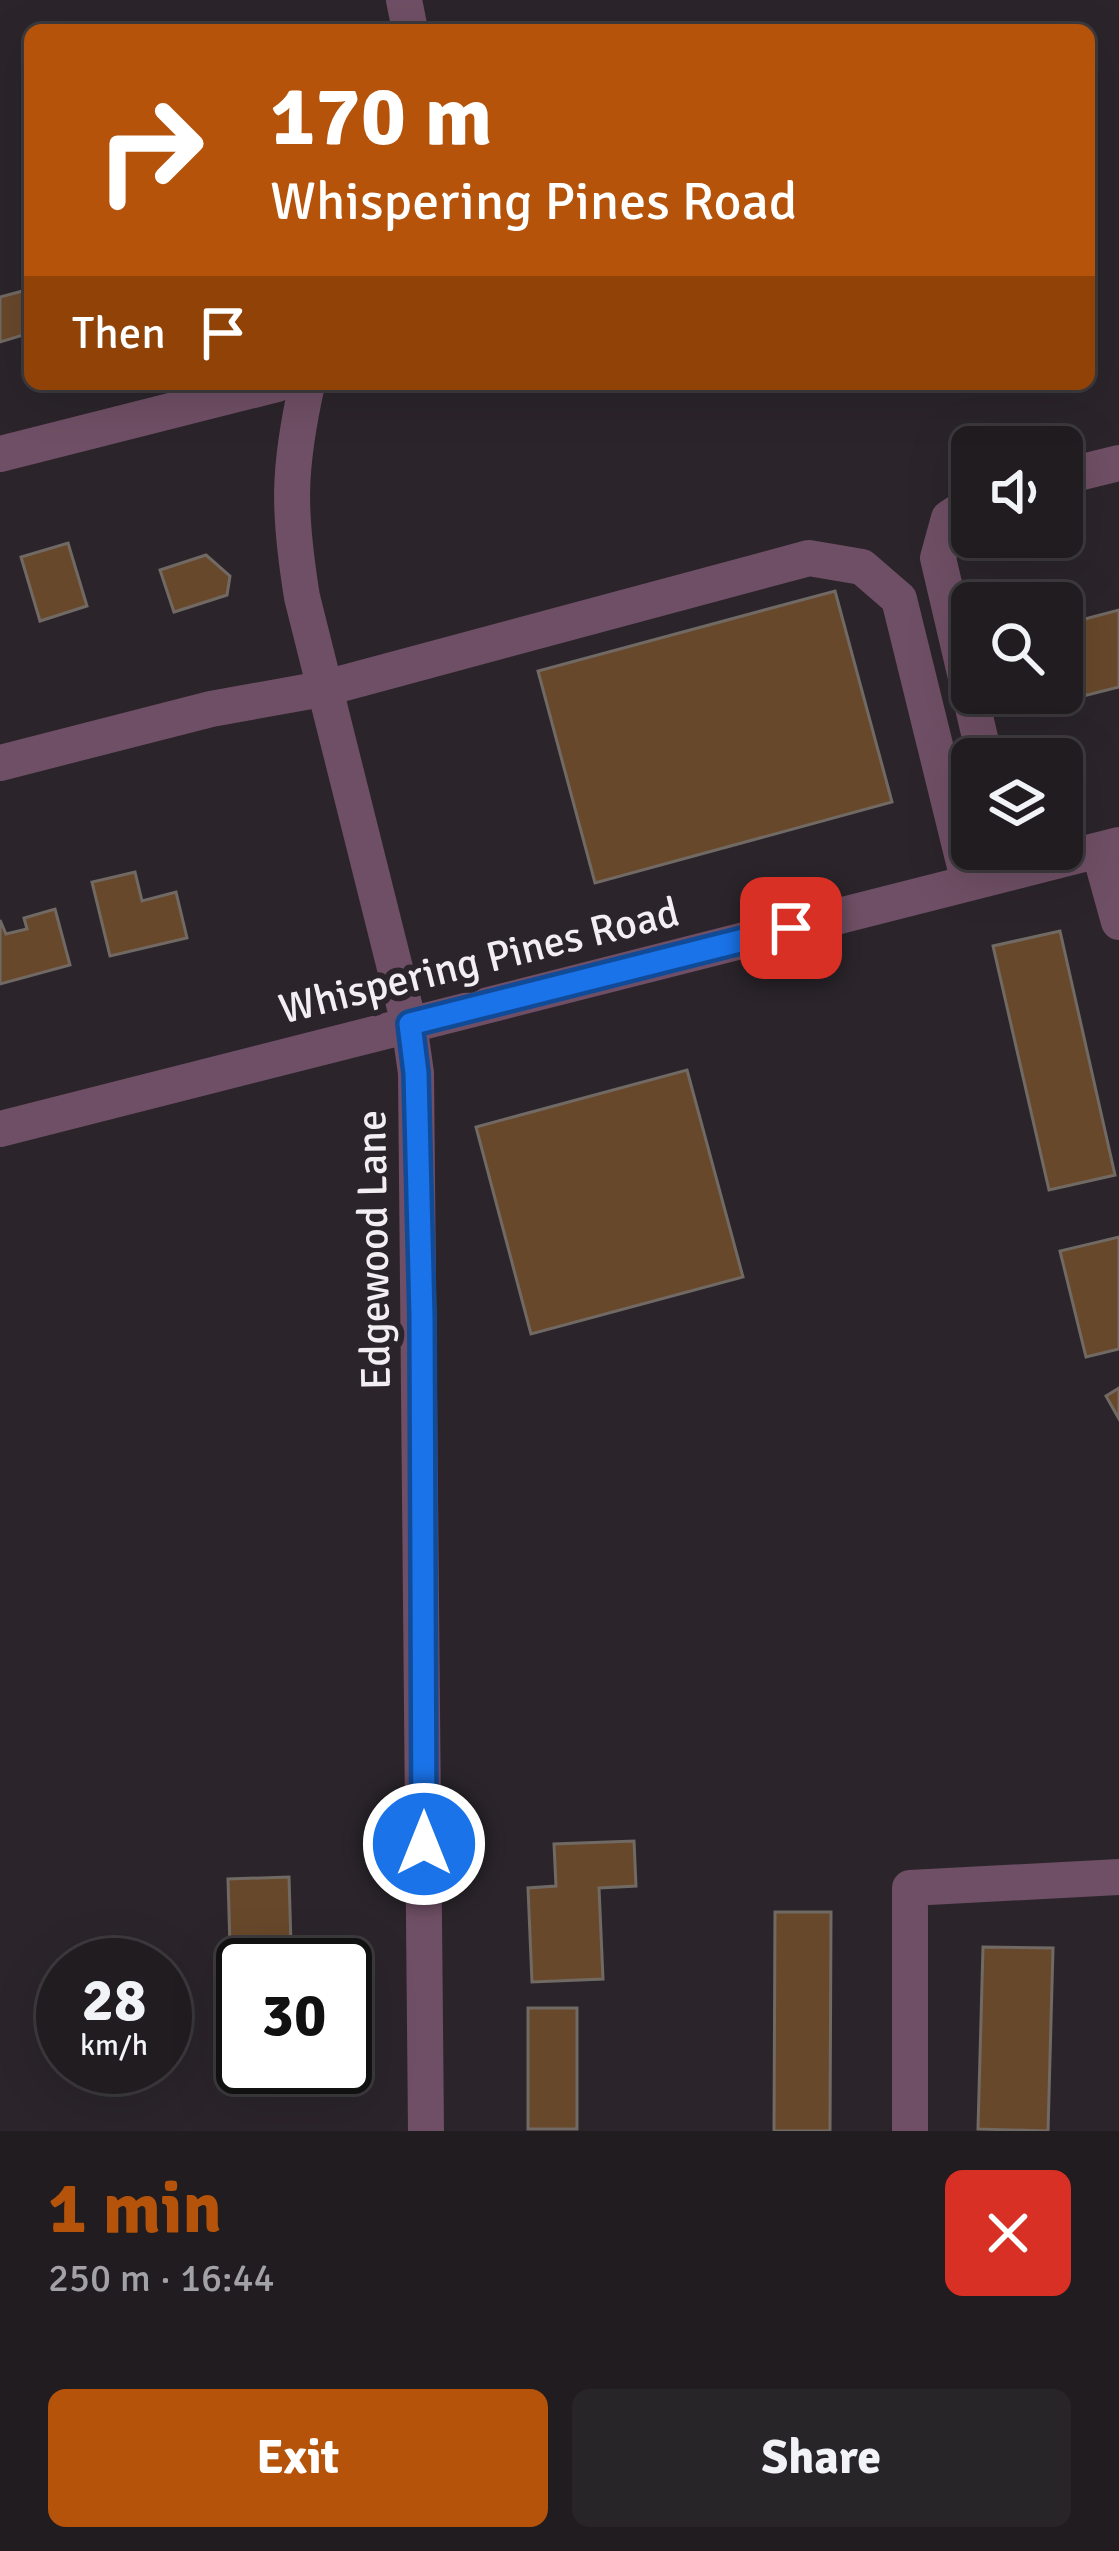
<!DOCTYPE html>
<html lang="en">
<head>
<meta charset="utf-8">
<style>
  body { margin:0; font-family:Signika,sans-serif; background:#282529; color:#f1f3f6; height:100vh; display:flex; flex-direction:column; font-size:45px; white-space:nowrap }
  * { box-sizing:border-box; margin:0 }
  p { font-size:39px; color:#a2a1a5 }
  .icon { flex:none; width:66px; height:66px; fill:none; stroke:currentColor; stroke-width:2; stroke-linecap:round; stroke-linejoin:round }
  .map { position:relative; height:2131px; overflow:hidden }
  .panel { display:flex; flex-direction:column; background:#201c20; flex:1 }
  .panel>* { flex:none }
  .top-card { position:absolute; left:24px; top:24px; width:1071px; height:366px; border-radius:18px; box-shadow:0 12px 48px #0002,0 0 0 3px #3d3a3e; background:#b45309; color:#fff; overflow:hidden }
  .buttons { position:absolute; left:951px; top:426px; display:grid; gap:24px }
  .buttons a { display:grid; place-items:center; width:132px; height:132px; border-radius:18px; background:#201c20; box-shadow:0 12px 48px #0002,0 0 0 3px #3d3a3e; font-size:60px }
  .speed { position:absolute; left:36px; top:1938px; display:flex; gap:24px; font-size:60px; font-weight:700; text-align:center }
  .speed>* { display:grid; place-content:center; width:156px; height:156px; border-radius:50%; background:#201c20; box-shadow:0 12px 48px #0002,0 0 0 3px #3d3a3e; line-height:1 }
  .speed small { font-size:30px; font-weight:400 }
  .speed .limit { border:6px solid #111; border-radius:18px; background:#fff; color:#111 }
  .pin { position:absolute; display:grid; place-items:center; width:102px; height:102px; color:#fff; margin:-51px; border-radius:24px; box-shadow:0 6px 18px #0006 }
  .me { position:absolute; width:132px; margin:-66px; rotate:0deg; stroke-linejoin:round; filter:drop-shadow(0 0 9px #0008) }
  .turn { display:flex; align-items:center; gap:42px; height:252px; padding:0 48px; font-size:54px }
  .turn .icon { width:156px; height:156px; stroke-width:2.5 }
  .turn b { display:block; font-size:84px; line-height:102px }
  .then { display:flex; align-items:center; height:114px; padding:0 48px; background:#0003; gap:24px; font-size:45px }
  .round { display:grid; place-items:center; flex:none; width:126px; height:126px; border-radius:18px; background:#282529 }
  .summary { display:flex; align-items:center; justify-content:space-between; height:204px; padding:0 48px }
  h1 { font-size:72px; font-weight:700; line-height:90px; color:#b45309 }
  .primary-button { display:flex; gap:24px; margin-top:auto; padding:24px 48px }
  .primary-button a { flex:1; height:138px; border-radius:18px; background:#b45309; color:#fff; font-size:48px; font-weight:700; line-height:138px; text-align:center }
  .primary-button a+a { background:#282529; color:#f1f3f6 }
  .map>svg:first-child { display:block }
  .building { fill:#68482b; stroke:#716963; stroke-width:3 }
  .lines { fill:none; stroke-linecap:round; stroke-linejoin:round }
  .minor { stroke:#6f4f65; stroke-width:36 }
  .route-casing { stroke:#114b97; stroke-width:30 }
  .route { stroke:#1a73e8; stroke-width:21 }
  .labels { text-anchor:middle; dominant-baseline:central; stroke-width:12; stroke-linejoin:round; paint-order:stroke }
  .street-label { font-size:42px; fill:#f2eef2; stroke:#2b252b }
</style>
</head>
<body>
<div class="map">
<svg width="1119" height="2131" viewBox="0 0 1119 2131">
  <rect width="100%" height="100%" fill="#2b252b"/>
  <path class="building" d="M30,289V333L0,342V297Z
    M68,543L87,606L40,621L21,557Z
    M206,555L230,576L227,595L174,612L160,570Z
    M835,591L892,802L595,883L538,671Z
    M1119,610V687L1044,706L1041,693H1062V625Z
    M135,872L142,901L176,892L187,938L110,956L92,882Z
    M55,909L70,965L0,984V920L6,934L27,929L24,918Z
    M1060,931L1115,1175L1049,1190L993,946Z
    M687,1070L743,1277L531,1334L476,1127Z
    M1119,1237V1349L1086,1357L1060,1251Z
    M1119,1388V1419L1106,1396Z
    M634,1841L636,1886L599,1888L603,1979L532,1982L528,1888L556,1886L554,1844Z
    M289,1877L291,1945L230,1947L228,1879Z
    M775,1912H831L830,2131H774Z
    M983,1947L1053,1948L1048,2131L978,2129Z
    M528,2008H577V2129H528Z"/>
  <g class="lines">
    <path class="minor" d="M404,0L410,30
      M307,384C288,470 288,510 302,597L409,1024L416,1073L426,2131
      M0,454L277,384
      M1062,477L1119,463
      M972,503L949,518L938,558L985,759
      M0,763L211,709L322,689L809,558L862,567L899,599L969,883
      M1099,850L1119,922
      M0,1129L1119,845
      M910,2131V1888L1119,1877"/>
  </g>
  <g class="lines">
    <g class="route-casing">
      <path id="route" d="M424,1844L422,1317L416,1073L410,1024L791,928"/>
    </g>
    <use href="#route" class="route"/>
  </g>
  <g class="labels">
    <g class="street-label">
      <text transform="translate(479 961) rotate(-14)">Whispering Pines Road</text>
      <text transform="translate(374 1250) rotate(-91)">Edgewood Lane</text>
    </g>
  </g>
</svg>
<div class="buttons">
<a><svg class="icon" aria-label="sound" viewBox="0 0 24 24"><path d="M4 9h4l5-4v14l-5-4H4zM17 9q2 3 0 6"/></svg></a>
<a><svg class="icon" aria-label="search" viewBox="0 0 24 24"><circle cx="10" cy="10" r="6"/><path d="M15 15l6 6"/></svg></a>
<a><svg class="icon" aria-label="layers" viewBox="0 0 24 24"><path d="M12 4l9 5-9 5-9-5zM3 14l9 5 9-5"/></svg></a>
</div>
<div class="speed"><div>28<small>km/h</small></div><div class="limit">30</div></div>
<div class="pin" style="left:791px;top:928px;background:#d93025"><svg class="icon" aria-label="arrive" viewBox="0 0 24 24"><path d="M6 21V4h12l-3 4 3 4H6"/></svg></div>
<svg class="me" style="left:424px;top:1844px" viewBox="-20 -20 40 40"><circle r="17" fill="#1a73e8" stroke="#fff" stroke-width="3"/><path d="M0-11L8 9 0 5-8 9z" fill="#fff"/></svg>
<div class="top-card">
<div class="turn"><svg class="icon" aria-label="right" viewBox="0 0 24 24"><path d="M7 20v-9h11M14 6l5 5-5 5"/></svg><div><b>170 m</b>Whispering Pines Road</div></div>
<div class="then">Then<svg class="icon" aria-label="arrive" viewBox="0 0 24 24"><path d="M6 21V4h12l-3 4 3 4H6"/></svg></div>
</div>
</div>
<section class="panel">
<div class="summary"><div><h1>1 min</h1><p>250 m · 16:44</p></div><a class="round" style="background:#d93025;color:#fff"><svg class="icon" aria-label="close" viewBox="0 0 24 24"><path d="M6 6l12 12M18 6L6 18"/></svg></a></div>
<div class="primary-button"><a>Exit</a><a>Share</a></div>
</section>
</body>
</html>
